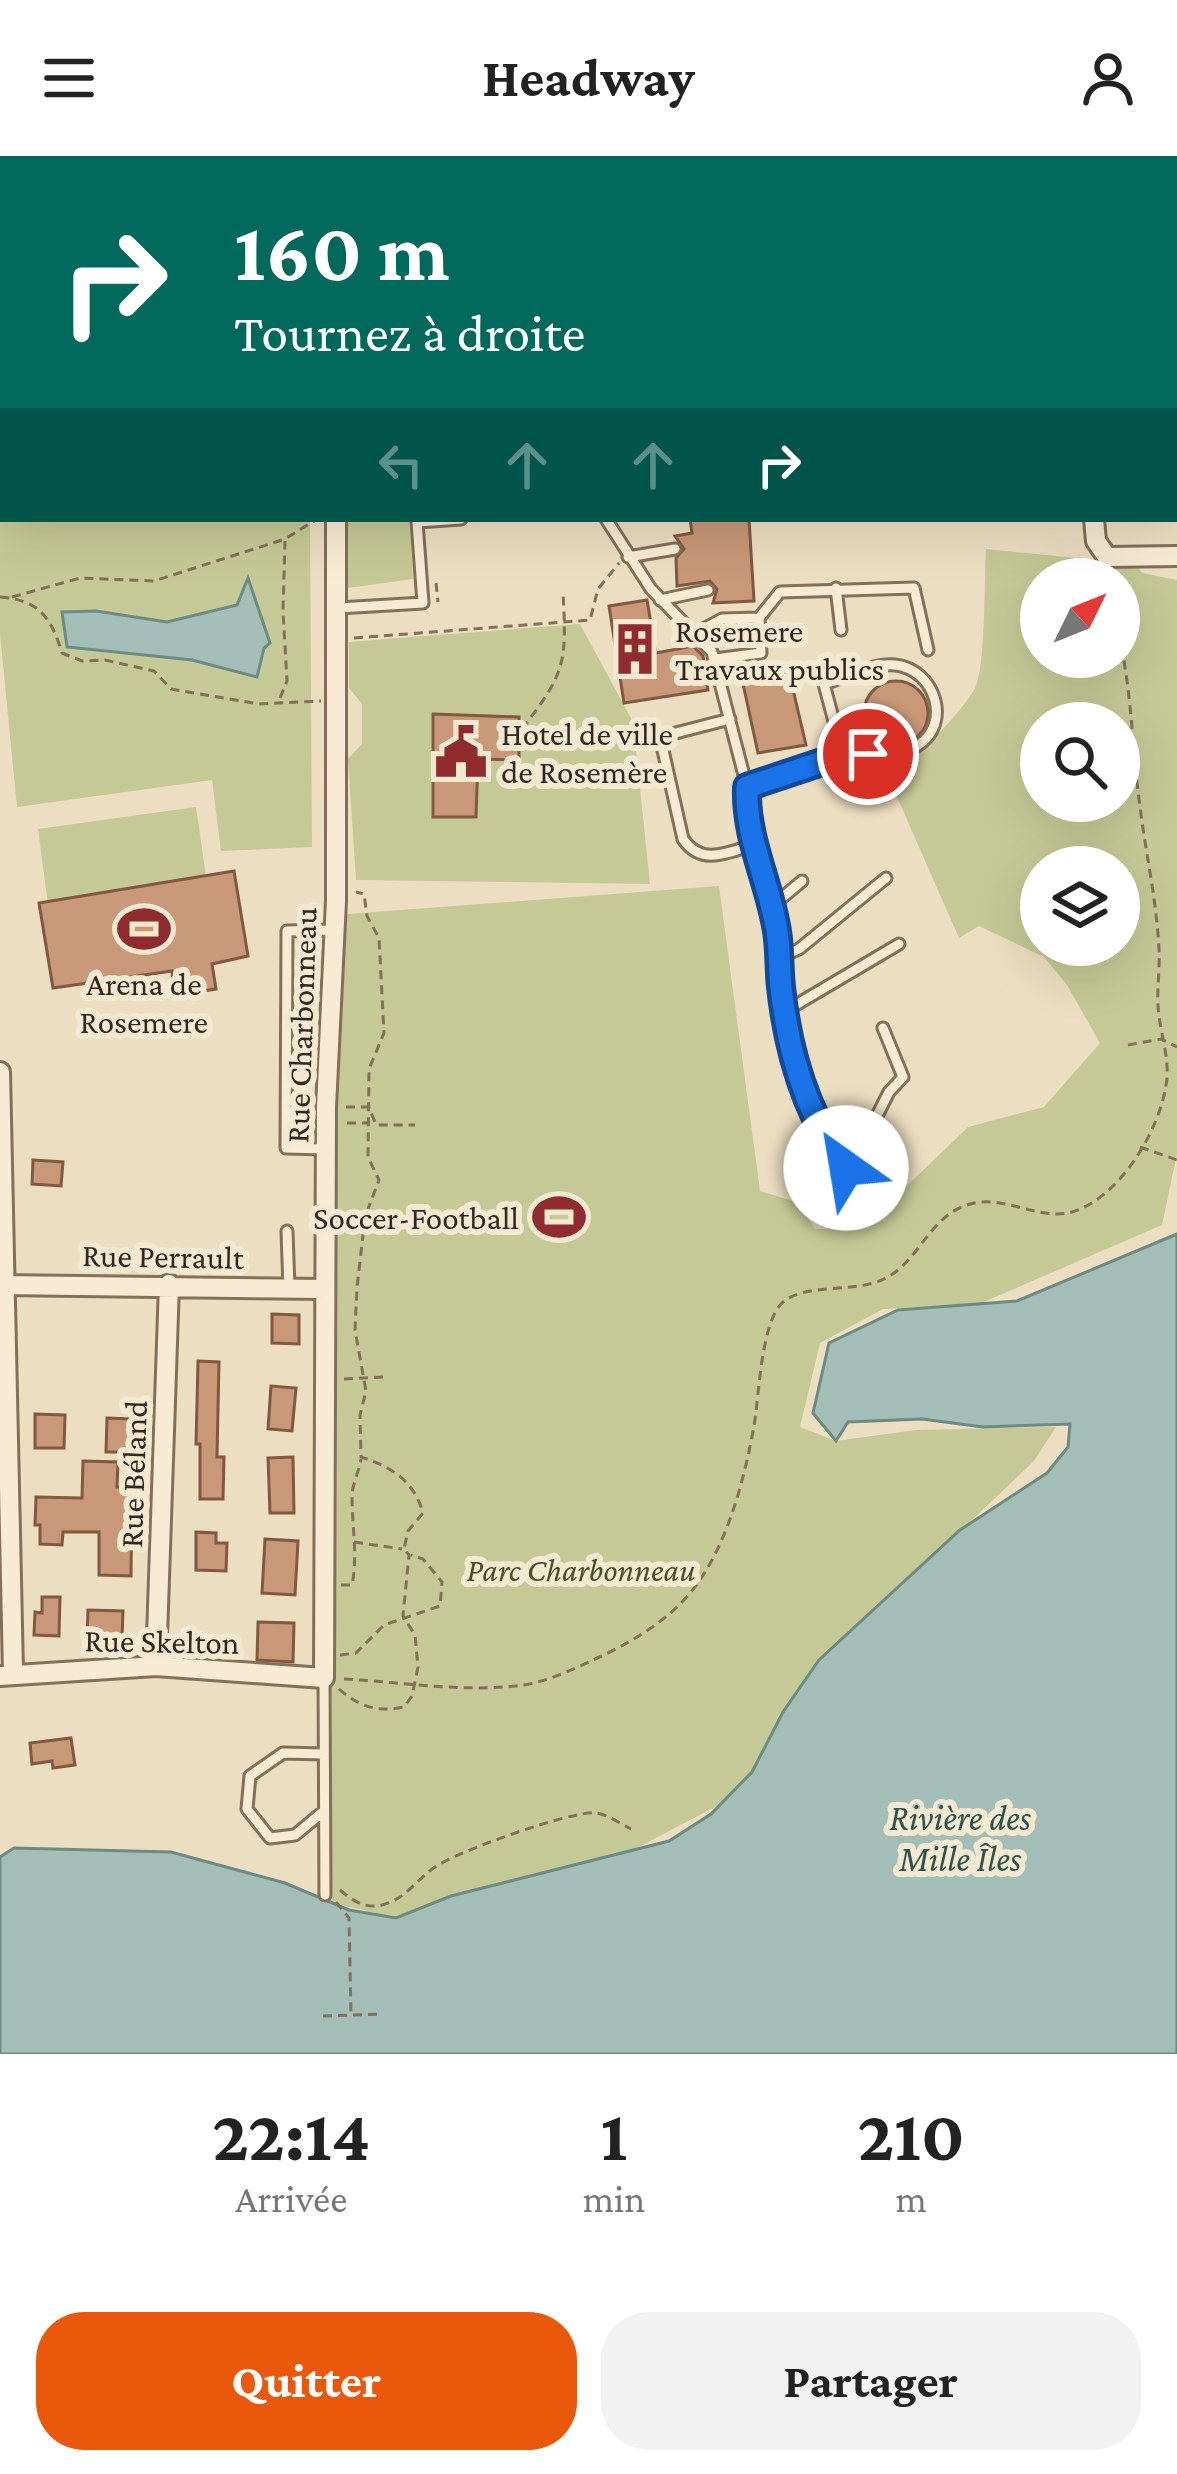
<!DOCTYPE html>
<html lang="fr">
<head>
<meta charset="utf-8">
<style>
  body { margin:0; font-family:"Crimson Pro",serif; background:#f2f2f2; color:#222; height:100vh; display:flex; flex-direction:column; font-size:45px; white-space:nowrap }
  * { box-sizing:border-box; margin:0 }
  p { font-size:39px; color:#767676 }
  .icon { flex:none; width:66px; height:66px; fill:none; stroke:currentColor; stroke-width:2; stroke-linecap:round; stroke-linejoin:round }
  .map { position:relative; height:1898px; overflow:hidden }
  .details { display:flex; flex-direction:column; background:#fff; flex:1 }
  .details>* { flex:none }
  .hud { position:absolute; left:0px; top:0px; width:1179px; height:366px; box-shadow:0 12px 48px #0002; background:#00695c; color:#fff; overflow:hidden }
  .needle { width:78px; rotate:47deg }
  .tools { position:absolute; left:1020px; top:402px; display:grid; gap:24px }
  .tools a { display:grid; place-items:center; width:120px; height:120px; border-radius:50%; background:#fff; box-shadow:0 12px 48px #0002; font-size:60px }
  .pin { position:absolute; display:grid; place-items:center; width:102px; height:102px; color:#fff; margin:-51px; border:6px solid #fff; border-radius:50%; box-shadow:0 3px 12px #0007 }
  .me { position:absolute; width:132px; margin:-66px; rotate:328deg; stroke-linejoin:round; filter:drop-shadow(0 0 9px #0008) }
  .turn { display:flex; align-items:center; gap:42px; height:252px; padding:0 36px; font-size:54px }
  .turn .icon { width:156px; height:156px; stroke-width:2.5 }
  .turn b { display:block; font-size:84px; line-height:102px }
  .lanes { display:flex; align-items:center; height:114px; padding:0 36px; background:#0003; justify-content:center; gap:60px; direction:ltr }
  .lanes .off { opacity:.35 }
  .eta { display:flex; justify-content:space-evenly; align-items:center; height:204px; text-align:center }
  .eta b { font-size:72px; font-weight:700; line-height:84px }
  .primary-button { display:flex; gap:24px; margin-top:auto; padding:24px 36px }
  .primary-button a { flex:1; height:138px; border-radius:48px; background:#ea580c; color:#fff; font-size:48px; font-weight:700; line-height:138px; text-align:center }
  .primary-button a+a { background:#f2f2f2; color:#222 }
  header { display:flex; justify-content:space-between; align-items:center; height:156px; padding:0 36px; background:#fff; font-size:54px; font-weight:700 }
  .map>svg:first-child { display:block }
  .green { fill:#c4c995; fill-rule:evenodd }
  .water { fill:#a3beb6; stroke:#6b8b83; stroke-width:3 }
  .building { fill:#c89878; stroke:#825940; stroke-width:3 }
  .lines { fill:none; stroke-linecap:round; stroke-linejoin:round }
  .service-casing { stroke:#846f59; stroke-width:15 }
  .minor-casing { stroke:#846f59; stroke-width:24 }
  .secondary-casing { stroke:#66503d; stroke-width:33 }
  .path { stroke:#846f59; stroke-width:3; stroke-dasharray:9 6; stroke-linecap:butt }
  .service { stroke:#f7ecd3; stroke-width:9 }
  .minor { stroke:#f7ecd3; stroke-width:18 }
  .secondary { stroke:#f7ecd3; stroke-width:27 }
  .route-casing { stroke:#114b97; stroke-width:30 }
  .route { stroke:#1a73e8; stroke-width:21 }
  .labels { text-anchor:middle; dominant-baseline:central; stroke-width:12; stroke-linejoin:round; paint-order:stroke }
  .poi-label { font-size:33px; fill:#34281d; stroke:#f3e8d0; text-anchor:start }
  .street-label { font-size:33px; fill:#34281d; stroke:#f3e8d0 }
  .park-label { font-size:33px; font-style:italic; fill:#465025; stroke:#f3e8d0 }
  .water-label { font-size:36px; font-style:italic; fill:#2d5450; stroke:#f3e8d0 }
</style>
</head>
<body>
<header><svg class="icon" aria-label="menu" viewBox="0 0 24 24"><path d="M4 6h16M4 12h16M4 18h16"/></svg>Headway<svg class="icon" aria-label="person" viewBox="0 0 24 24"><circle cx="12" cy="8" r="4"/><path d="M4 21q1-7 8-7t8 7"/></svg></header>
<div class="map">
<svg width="1177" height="1898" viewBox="0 0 1177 1898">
  <rect width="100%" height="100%" fill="#ecdec1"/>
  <path class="green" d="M0,293L3,363H310L312,691L221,695L212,624L17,651L0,478Z
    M346,363H409L413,423L348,432Z
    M986,393L1135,408L1142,417L1177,424V998L1162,1069L979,1148L883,1153L820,1187L800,1271L836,1285L916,1274L1056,1271L1034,1305L855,1475L732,1642L637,1692L396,1762L317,1743L324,1522L335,759L719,730L760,1035L799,1047L815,1073L863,1072L968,971L1044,951L1100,887L1067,829L1044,801L979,770L959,782L894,634C906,603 956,567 975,532C986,512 984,421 986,393ZM1041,423H1119V501H1041ZM1041,567H1119V645H1041ZM1041,711H1119V789H1041Z
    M580,468L633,566L650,728L356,724L348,603L362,588V548L349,532V486ZM433,558L518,561L519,604H478L476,661H433Z
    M196,651L208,734L49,756L38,673Z"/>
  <path class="water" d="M248,422L270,487L264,492L257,521L192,504L67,491L62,456L96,455L167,466L237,449Z
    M1177,1078V1898H0V1701L14,1692L171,1696L285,1727L349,1754L396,1762L451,1740L669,1685L711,1658L752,1616L783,1556L819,1504L960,1374L1047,1317L1068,1291L1070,1268L983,1271L922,1263L848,1266L836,1285L813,1257L829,1187L898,1154L1017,1145Z"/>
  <path class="building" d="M690,363H749L754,445L713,447L717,433L710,425L677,430L676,402L684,393L675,380L692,377Z
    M647,444L656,497L693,490L703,500L708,534L624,547L609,450Z
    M788,512L806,589L758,597L742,523Z
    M864 557a32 32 0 1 1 64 0a32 32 0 1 1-64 0Z
    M433,558L519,561V604L478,603L476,661H433Z
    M234,715L248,800L212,808L216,833L174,840L172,815L53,832L39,747Z
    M33,1004L63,1006L61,1030L32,1028Z
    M272,1158L299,1159V1188L272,1187Z
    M198,1205L219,1206L217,1301H224L223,1343H200V1288H196Z
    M271,1230L296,1232L292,1275L268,1273Z
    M35,1258L65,1259L64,1292H35Z
    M107,1262L131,1263V1296H106Z
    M293,1301L294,1357H270L268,1302Z
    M83,1305L118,1306L117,1331H132L131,1420L99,1419V1376H63L62,1389L40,1388V1369H35L36,1341L82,1342Z
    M196,1376L216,1377V1387H227L226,1415L196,1414Z
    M265,1383L298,1385L295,1439L262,1437Z
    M42,1441H60L59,1480L34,1479L35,1456L42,1457Z
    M88,1454L123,1455L122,1483L87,1481Z
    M258,1466L294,1467L293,1506L257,1504Z
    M71,1582L75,1609L53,1612L52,1605L32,1608L30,1587Z"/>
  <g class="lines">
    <g class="service-casing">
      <path id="service" d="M1169,0V3
        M33,3V0
        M204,3V0
        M703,3L704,0
        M1029,3V0
        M606,363L651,433L712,496L747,631L745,664L777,775L781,833L799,923L813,959L842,1007L871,1031
        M628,401L675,393
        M836,432L841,474
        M660,444L708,434
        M338,452L423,447L417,366L461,363
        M759,462L780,436L914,432L928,494
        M696,477L722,463L759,462L761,497L715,503
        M730,563L660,581L683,683C701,710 727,697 753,689
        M747,631C778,621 812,605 844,599C868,595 895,603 917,590C953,568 935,513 895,509C872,507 845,521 824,528L843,599
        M771,751L802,725
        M779,802L799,793L886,722
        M784,856L899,788
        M326,993L286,992L287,775L334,774
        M849,1015L889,936L903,921L883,872
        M287,1075L289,1132
        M324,1522L325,1739
        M324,1655L295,1679L270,1682L247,1653L250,1620L283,1597L324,1598"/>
    </g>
    <g class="minor-casing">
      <path id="minor" d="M328,3L329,0
        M498,3V0
        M862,3V0
        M1094,363L1096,385L1107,401L1177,400
        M0,916L13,1516
        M0,1129L325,1133
        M156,1510L169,1128
        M0,1520L156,1510L324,1522L326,951L336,745V363"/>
    </g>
    <g class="secondary-casing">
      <path id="secondary" d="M1176,51H1177
        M0,141H3"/>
    </g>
    <path class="path" d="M436,427L438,446
      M0,441C39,444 51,461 62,497L82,505L105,504L154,515L171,533L259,548L321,545
      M12,441L80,422L154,425L285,383L317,363
      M354,482L590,464L598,433L619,407
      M280,542L287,525L283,455L285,385
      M522,573C565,517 567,508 563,437
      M1128,889L1161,883L1177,891
      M346,951H369L376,969H415
      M347,967H367
      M1140,991L1177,1004
      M344,1223L384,1221
      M354,1386L402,1393
      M341,1429H352C358,1400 352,1370 352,1341C352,1328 359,1316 361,1303
      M340,1499L356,1497L384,1469L440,1450L442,1426L423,1403L411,1399
      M344,1523C401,1526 459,1536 516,1530C541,1528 570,1515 593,1504C622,1491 654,1473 677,1451C723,1408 743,1330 754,1270C759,1241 761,1167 782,1147C804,1126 857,1138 886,1122C922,1103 929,1057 974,1047C1006,1040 1041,1065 1072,1056C1119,1042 1159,976 1166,929C1171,903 1159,875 1158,849C1157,831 1160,813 1159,794C1157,746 1146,699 1140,651C1132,593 1132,536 1119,480
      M339,1533C358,1550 378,1557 404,1551L412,1540L418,1511L415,1479L403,1460L409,1399L404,1393L408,1375L423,1357C414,1325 392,1311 361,1301L360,1259L366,1235L355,1174L357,1132L365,1061L379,1024L368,1001L369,913L384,877L379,782L367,760L364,738L356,736
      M340,1734C353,1745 365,1753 382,1749C406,1743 416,1724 435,1711C456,1696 572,1654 596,1657C607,1658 621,1668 631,1673
      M336,1746L349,1762L351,1859
      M323,1860L383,1858"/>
    <use href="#service" class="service"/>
    <use href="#minor" class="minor"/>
    <use href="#secondary" class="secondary"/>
  </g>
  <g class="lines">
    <g class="route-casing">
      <path id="route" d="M846,1012C806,959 788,897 781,831C779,813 780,794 777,775C769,725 745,682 747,631L843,599L868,598"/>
    </g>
    <use href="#route" class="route"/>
  </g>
  <defs>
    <g id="building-bare" transform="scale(4.14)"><path d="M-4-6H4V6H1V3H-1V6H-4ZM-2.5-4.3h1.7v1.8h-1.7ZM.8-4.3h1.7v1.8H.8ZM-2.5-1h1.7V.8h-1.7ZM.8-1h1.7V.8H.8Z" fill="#902c2f" stroke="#f3e8d0" stroke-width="2.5" paint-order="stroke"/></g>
    <g id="civic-bare" transform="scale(4.14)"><path d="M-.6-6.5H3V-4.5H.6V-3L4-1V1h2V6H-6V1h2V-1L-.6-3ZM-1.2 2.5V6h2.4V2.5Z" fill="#902c2f" stroke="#f3e8d0" stroke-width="2.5" paint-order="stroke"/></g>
    <g id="stadium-bare" transform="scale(4.14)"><path d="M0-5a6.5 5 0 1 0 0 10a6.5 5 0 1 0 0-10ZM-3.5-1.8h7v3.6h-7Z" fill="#902c2f" stroke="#f3e8d0" stroke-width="2.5" paint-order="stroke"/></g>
  </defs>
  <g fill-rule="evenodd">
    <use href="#building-bare" x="635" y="493"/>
    <use href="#civic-bare" x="461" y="596"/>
    <use href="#stadium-bare" x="144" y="773"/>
    <use href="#stadium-bare" x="559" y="1061"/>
  </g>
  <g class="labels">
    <g class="poi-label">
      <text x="675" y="474">Rosemere<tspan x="675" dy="38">Travaux publics</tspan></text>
      <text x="501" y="577">Hotel de ville<tspan x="501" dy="38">de Rosemère</tspan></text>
      <text x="144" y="827" text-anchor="middle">Arena de<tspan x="144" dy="38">Rosemere</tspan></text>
      <text x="519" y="1061" text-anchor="end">Soccer-Football</text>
    </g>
    <g class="street-label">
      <text transform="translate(301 869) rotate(-88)">Rue Charbonneau</text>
      <text transform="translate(163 1100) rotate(1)">Rue Perrault</text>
      <text transform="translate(133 1318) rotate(-88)">Rue Béland</text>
      <text transform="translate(162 1485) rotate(1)">Rue Skelton</text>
    </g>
    <g class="park-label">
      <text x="581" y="1413">Parc Charbonneau</text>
    </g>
    <g class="water-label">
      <text x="960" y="1662">Rivière des<tspan x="960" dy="41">Mille Îles</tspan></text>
    </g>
  </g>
</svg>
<div class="tools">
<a><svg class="needle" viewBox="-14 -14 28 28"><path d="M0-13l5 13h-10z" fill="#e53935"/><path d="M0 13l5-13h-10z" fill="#767676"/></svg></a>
<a><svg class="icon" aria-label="search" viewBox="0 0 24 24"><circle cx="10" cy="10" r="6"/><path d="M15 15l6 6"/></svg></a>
<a><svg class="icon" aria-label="layers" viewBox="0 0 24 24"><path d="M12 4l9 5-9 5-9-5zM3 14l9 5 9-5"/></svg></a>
</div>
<div class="pin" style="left:868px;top:598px;background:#d93025"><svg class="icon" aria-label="arrive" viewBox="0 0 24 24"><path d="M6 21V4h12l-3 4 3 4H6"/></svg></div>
<svg class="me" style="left:846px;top:1012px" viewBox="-20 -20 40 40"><circle r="19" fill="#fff"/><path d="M0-13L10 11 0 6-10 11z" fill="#1a73e8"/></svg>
<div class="hud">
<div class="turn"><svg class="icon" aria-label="right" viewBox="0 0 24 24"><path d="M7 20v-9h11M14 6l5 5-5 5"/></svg><div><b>160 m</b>Tournez à droite</div></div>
<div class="lanes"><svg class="icon off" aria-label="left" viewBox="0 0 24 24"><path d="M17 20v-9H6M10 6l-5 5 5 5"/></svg><svg class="icon off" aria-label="ahead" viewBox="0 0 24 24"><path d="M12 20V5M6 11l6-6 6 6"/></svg><svg class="icon off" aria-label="ahead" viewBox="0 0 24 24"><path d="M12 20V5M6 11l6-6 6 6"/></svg><svg class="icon" aria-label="right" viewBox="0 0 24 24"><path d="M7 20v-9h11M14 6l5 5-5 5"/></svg></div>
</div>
</div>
<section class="details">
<div class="eta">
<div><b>22:14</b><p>Arrivée</p></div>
<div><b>1</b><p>min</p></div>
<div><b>210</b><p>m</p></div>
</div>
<div class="primary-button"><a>Quitter</a><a>Partager</a></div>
</section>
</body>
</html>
